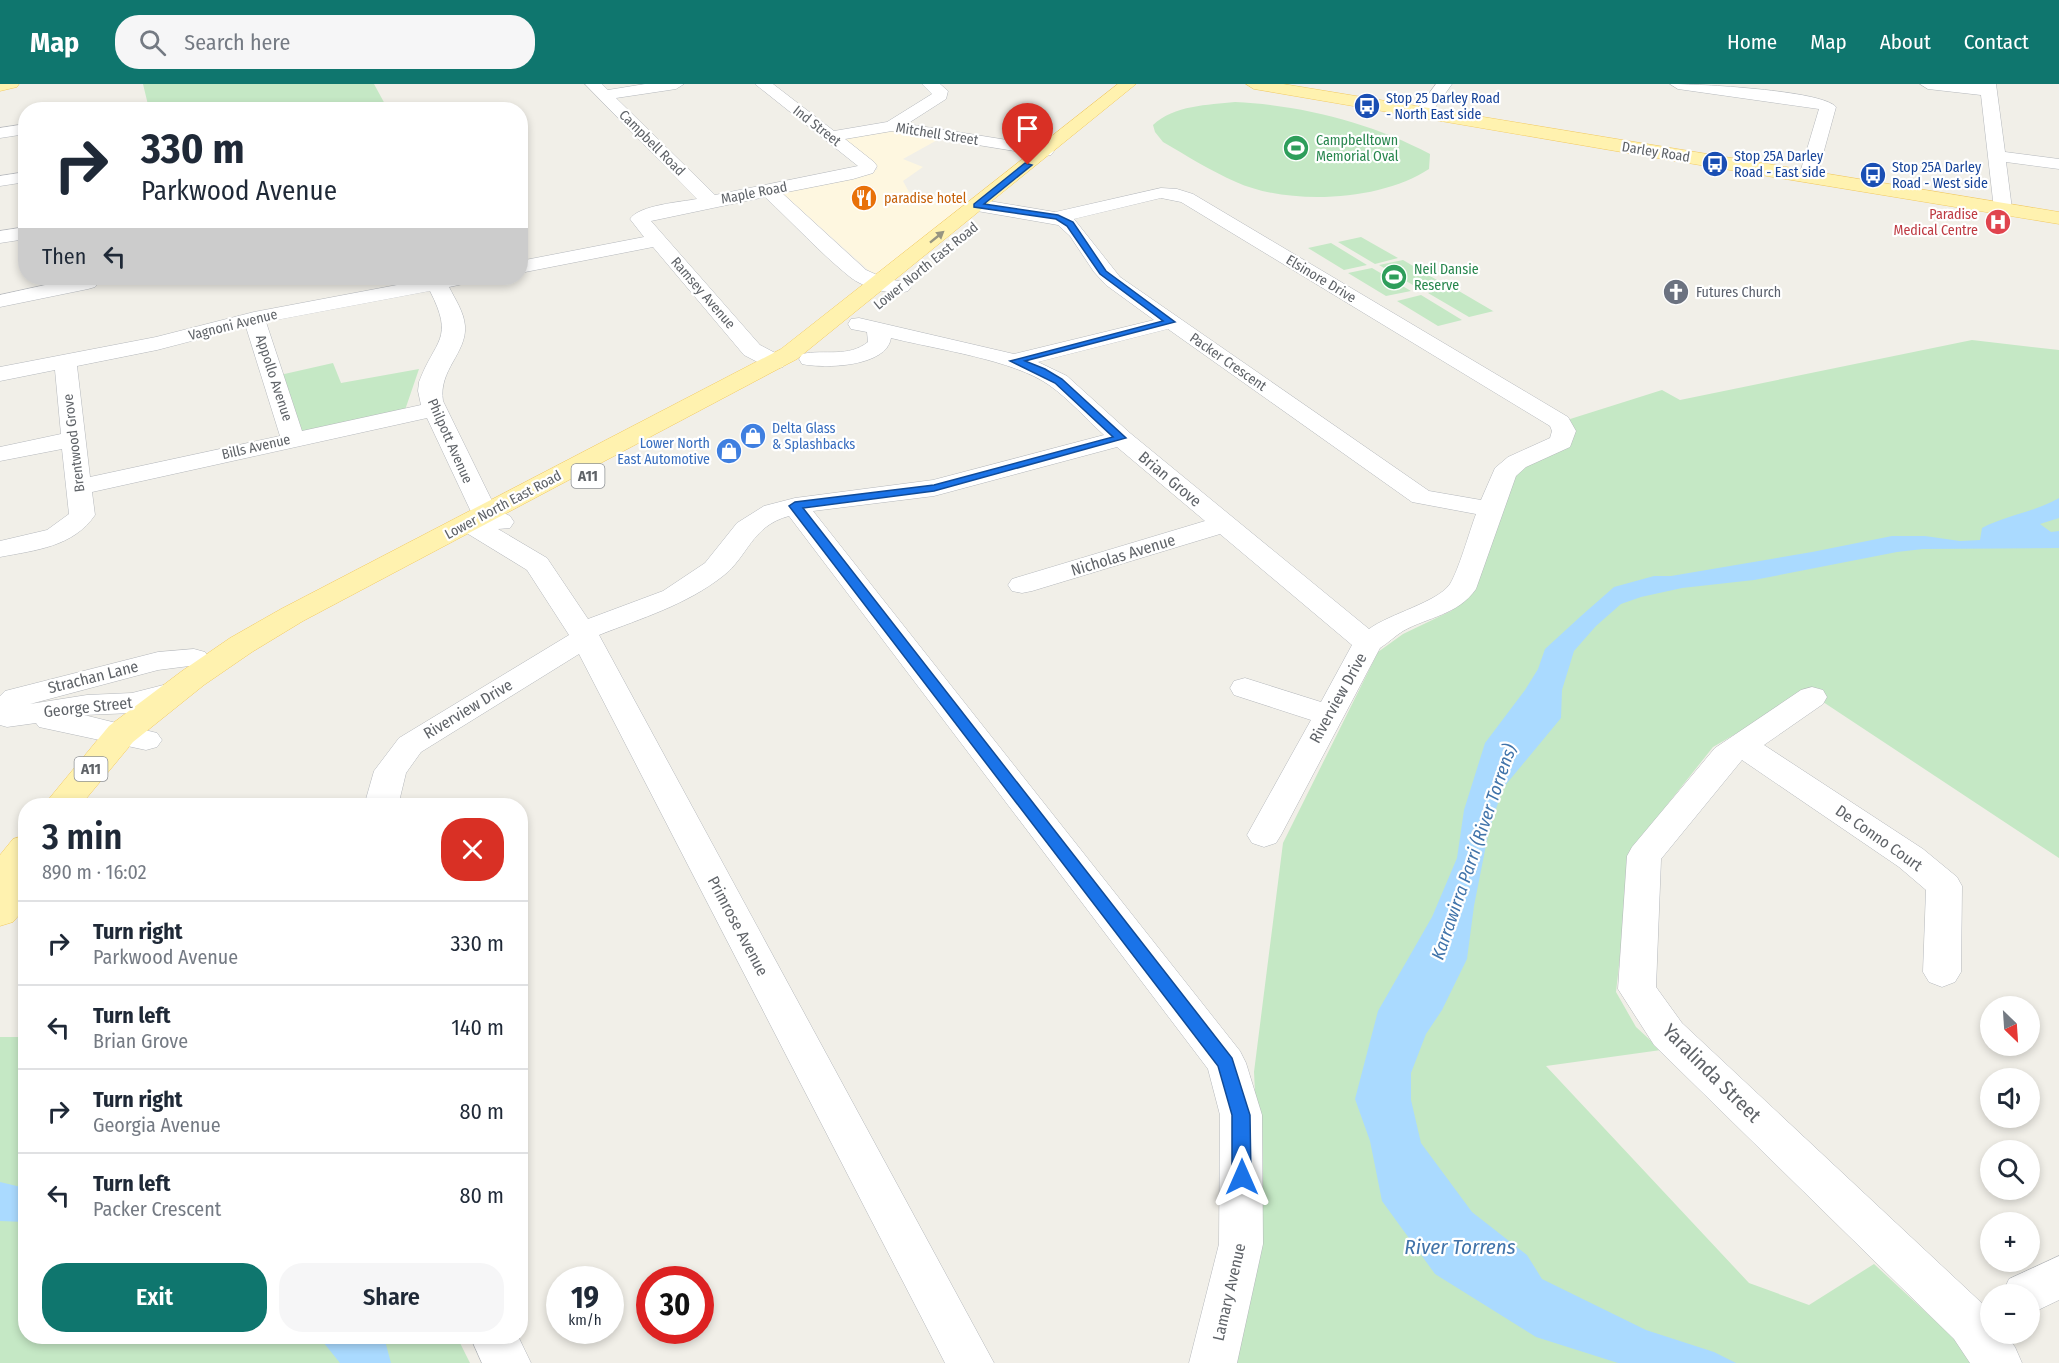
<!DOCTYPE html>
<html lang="en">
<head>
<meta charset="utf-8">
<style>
  body { margin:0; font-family:"Fira Sans Condensed",sans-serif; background:#f6f6f7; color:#1f2937; height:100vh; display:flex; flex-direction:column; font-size:22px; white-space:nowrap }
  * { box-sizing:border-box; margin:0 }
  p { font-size:20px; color:#747a83 }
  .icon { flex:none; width:33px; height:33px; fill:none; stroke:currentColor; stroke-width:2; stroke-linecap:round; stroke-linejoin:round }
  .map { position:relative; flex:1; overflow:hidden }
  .details { position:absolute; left:18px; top:714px; width:510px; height:546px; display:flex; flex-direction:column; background:#fff; border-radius:24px; box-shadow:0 3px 9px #0003 }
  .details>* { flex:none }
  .hud { position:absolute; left:18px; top:18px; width:510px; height:183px; border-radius:24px; box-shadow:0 3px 9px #0003; background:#fff; color:#1f2937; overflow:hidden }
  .needle { width:39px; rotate:155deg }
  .tools { position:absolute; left:1980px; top:912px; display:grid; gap:12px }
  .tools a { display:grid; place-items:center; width:60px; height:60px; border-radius:50%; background:#fff; box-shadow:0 3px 9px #0003; font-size:30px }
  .speed { position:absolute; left:546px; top:1182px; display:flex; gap:12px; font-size:30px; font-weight:700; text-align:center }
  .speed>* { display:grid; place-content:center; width:78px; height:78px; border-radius:50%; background:#fff; box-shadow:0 3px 9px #0003; line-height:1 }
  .speed small { font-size:15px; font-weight:400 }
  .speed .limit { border:9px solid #d22; background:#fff; color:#111 }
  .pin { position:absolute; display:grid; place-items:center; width:51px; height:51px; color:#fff; margin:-62px -26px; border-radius:50% 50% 50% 0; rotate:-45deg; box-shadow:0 0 6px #0007 }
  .pin .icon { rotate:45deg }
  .me { position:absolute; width:66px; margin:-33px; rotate:0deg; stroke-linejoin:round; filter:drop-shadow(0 0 4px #0008) }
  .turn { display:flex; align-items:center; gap:21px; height:126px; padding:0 24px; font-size:27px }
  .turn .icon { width:78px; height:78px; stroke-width:2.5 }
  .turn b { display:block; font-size:42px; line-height:51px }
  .then { display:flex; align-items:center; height:57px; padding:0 24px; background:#0003; gap:12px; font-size:22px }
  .round { display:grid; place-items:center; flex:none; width:63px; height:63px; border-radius:24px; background:#f6f6f7 }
  .overview { display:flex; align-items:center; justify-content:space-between; height:102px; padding:0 24px }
  h1 { font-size:36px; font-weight:600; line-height:45px }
  .button { display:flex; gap:12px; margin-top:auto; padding:12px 24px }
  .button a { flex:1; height:69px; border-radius:24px; background:#0f766e; color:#fff; font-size:24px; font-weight:600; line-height:69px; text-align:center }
  .button a+a { background:#f6f6f7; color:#1f2937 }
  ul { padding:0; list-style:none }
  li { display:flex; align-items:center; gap:18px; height:84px; padding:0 24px; border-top:2px solid #e0e1e3 }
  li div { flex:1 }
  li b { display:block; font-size:22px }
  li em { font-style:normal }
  header { display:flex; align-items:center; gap:36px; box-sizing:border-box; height:84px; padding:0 30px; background:#0f766e; color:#fff }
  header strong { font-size:28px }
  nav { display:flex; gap:33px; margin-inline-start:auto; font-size:21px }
  .search { width:420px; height:54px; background:#f6f6f7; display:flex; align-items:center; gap:15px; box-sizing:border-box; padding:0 21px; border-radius:24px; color:#747a83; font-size:22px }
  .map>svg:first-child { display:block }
  .commercial { fill:#fef7e0 }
  .green { fill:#c5e8c5 }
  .water { fill:#aadaff }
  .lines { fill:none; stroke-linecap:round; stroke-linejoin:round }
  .minor-casing { stroke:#b5b8bc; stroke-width:1 }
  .major-casing { stroke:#f2c960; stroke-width:1 }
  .minor { fill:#fff; fill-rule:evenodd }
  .major { fill:#fff2af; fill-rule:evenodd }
  .oneway { fill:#979581 }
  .route { fill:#1a73e8; stroke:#114b97; stroke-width:1.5 }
  .labels { text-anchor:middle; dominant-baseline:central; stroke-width:4.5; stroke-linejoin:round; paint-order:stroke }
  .far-transit-label { font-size:14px; fill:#164399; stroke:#fff; text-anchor:start }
  .far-street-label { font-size:14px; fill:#5f6368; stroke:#fff }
  .far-leisure-label { font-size:14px; fill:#27864d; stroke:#fff; text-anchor:start }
  .far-food-label { font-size:14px; fill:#c56008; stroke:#fff; text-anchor:start }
  .far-health-label { font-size:14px; fill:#be3a42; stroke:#fff; text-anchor:end }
  .far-worship-label { font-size:14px; fill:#5b616d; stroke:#fff; text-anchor:start }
  .far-shop-label { font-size:14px; fill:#366cbe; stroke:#fff; text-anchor:start }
  .shield { fill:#fff; stroke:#8f9295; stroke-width:1.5 }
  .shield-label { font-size:15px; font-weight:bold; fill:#5f6368 }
  .street-label { font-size:16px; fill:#5f6368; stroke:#fff }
  .water-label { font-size:18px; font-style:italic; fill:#4174aa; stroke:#fff }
  .near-street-label { font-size:20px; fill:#5f6368; stroke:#fff }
  .near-water-label { font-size:21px; font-style:italic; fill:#4174aa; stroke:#fff }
</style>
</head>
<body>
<header>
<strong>Map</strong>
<div class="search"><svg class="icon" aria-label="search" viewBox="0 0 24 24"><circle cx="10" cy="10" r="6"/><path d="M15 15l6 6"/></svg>Search here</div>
<nav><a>Home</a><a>Map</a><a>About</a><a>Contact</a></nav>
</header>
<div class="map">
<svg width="2059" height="1279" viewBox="0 0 2059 1279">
  <rect width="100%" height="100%" fill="#f1efe8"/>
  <path class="commercial" d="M893,45L941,54L903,75L923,83L903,97L909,108L970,120L877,194L780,107L865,90L878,85L838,51Z"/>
  <path class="green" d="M143,0H374L386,22L371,26L149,25Z
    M1235,18C1301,21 1372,39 1430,70L1429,85C1381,117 1289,122 1236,98C1211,87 1187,72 1163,58L1155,48L1153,41C1174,21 1208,21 1235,18Z
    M1361,153L1398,174L1375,180L1338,158Z
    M1331,159L1367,181L1344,186L1308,164Z
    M1403,176L1442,199L1418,204L1379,181Z
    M1372,184L1411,207L1386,212L1348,189Z
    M1452,203L1493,227H1494L1469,233L1428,209Z
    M1421,211L1462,236L1438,242L1397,217Z
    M1972,256L2059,266V774L1808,608L1713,663L1632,765L1616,908L1636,943L1661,966L1546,982L1749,1199L1809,1221L1874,1180L1970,1269L1977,1279H1230L1262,1148L1254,988L1283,759L1378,568L1403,550L1451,527L1475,506L1514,393L1567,336L1662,306L1680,316Z
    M333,279L341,299L419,285L405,326L302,350L280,291Z
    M0,953H25L26,1252L457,1253L470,1279H0Z"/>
  <path class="water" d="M2059,414V434L2040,440L2051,448L2059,447V464L1923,465L1897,468L1754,496L1682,504L1641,513L1621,520L1596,542L1574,567L1562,606L1561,634L1503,704L1489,746L1474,822L1467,875L1442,926L1426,950L1411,989V1016L1421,1059L1472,1128L1527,1171L1542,1195L1646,1246L1714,1268L1736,1279H1618L1536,1253L1435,1190L1382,1117L1370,1057L1355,1015L1378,927L1432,833L1457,774L1464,726L1485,659L1525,606L1538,585L1545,565L1581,532L1614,503L1654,492H1671L1812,468L1892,452H1925L1960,457L1980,456L1982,444C2007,431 2035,428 2059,414Z
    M0,1098L25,1104V1138L0,1137Z
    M319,1253H384L391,1279H340Z"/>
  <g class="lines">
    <g class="minor-casing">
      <path id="minor" d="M585,0H602L608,6L645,0H684L676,5L616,14L715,111L858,82L755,0H773L834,47L887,38L932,10L922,0H940L948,7L946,15L907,40L1045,62L1051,63L1054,67L1051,71L1045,72L892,47L845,55L874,78L877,82L873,89L853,95L782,109L866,186L884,194L908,199L911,203L908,207C891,212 864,204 850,193C820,169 793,139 765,113L651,137L760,261L783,273L786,278L783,283L775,285L767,283L744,271L653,163L520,189V177L644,153L630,135C639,121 681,118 697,115Z
        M1436,0H1452L1429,32H1417L1415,29Z
        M1670,0C1697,0 1822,6 1836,23L1817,92L1814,96H1802L1799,92L1819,25L1678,5Z
        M1920,0H1996L2005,68L2059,75V85L2006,78L2012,125L2010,129H1996L1994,125L1981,11L1928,5Z
        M26,40V50L0,54V44Z
        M26,88V98L0,102V92Z
        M1161,104L1177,105L1193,110L1568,333L1576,347L1570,363L1526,383L1516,392L1476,505C1458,531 1428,533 1403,547C1395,552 1388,559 1380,564L1281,751L1276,759L1264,763L1252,759L1247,751L1311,636L1234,611L1230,604L1234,597L1245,594L1321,618L1352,561L1220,450L1032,507L1022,509L1012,507L1008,501L1012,495L1205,437L1117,363L934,412L813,427L1240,967L1246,979L1262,1031L1263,1160L1237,1279H1189L1219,1160L1220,1031L1208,985L789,432C751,442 748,473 723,492C686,521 642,534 599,551L994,1279H945L579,570L421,668L406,689L398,722H364L374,687L399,654L569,551L527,486L460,445L456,439L460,433L473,432L427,334L92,408L95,431C73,463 36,466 0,473V457L47,446L69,430L62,365L0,377V363L61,350L55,286L0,297V283L156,253L254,228L434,194H476L473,198L449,203C455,215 464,228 465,242C467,269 438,286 443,317L496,425L510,432L514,438L510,444L498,445L547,474L588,535L663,507L705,479L737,439L764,422L795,414L933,396L1104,351C1086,335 1069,315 1049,301C1014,276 935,265 891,254C887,283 824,285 802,280L799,275L802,270C825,265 848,274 868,258L867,248L851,245L848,240L851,235L859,234L1014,270L1154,236L1106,201L1094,188L1070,152L1058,141L977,127L970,125L968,121L970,117L977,115L1055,128ZM1161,114L1181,118L1550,342L1552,347L1550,354L1508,373L1495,384L1481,416L1429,407L1120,193L1074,135ZM430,207C455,256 435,255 419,298L418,307L421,321L302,347L266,238ZM246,243L280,352L90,393L77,282L157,266ZM1168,245L1412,418L1476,430C1469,449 1459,485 1450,500C1438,518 1389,530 1369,545L1130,349L1067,292L1038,278Z
        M26,143V155L0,159V147Z
        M77,194H97L98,199L95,203L88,205L0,223V211Z
        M194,565L205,568L209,574L205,580L158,586L30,620L87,611L132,609L175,598L186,601L190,608L186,615L132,629L84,631L157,649L162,656L157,663L146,666L39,643L36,639L7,643L0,641V612L5,607L158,568Z
        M1812,603L1823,606L1827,613L1823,620L1764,661L1923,765L1957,793L1962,802L1961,888L1955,898L1942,903L1929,898L1923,888L1926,806L1899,783L1742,676L1661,775L1656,903L1682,939L1986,1223L1990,1229V1250H2005L2015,1263L2022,1279H1970L1954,1255L1654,961L1618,905L1627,772L1632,763L1715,664L1801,606Z
        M2059,1172V1216L2030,1230V1210H2002L2009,1195Z
        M470,1252H518L531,1279H482Z"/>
    </g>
    <g class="major-casing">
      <path id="major" d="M0,0H19L17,3L0,7Z
        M1118,0H1136L797,275L303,537L252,568L204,601L133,658L80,722H43L109,642L182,587L230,554L281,525L781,265Z
        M1246,0H1283L2059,128V140L1639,71L1254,5Z
        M26,751V823L13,838L0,842V771L13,755Z"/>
    </g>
    <use href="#minor" class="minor"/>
    <use href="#major" class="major"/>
  </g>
  <defs><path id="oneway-solid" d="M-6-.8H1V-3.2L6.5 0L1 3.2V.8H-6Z" transform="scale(1.5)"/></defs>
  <use class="oneway" href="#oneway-solid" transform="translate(937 153) rotate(-39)"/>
  <path class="route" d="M1025,79L1032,81L984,120L1058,131L1073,138L1106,187L1175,238L1025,277L1045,285L1062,295L1126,354L934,407L803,424L1232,974L1250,1031L1251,1093L1248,1099L1242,1101L1235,1099L1232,1093V1031L1218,982L789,422L795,418L934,401L1113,353L1055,299L1010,277L1163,237L1100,190L1067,142L1056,135L974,123V120Z"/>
  <defs>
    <g id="bus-disc" transform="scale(1.35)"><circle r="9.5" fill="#1a4fb4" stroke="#fff"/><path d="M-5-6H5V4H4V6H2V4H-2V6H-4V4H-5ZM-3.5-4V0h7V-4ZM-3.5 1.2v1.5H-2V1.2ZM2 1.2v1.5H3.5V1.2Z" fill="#fff"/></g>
    <g id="stadium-disc" transform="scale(1.35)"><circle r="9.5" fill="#2e9e5b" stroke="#fff"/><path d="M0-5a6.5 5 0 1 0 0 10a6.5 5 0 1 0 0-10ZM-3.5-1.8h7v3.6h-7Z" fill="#fff"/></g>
    <g id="restaurant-disc" transform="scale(1.35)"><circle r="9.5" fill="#e8710a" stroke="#fff"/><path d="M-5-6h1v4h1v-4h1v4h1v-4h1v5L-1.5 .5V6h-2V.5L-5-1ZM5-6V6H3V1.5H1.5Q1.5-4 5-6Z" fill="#fff"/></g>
    <g id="hospital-disc" transform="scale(1.35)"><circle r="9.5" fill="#e0444e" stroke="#fff"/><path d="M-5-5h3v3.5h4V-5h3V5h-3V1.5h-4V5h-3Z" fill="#fff"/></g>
    <g id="church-disc" transform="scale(1.35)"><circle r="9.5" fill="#6b7280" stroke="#fff"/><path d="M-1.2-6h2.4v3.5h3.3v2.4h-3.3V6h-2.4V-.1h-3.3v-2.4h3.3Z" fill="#fff"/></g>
    <g id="shop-disc" transform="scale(1.35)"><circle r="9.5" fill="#3f7fe0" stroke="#fff"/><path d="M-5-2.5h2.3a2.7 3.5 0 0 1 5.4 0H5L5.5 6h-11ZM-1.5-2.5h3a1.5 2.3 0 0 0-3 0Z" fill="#fff"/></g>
  </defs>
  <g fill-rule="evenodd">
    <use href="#bus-disc" x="1367" y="22"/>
    <use href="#stadium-disc" x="1296" y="64"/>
    <use href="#bus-disc" x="1715" y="80"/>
    <use href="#bus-disc" x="1873" y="91"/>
    <use href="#restaurant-disc" x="864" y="114"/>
    <use href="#hospital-disc" x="1998" y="138"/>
    <use href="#stadium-disc" x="1394" y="193"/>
    <use href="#church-disc" x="1676" y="208"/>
    <use href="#shop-disc" x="753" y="352"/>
    <use href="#shop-disc" x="729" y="367"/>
  </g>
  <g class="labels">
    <g class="far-transit-label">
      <text x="1386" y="14">Stop 25 Darley Road<tspan x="1386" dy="16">- North East side</tspan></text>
      <text x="1734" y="72">Stop 25A Darley<tspan x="1734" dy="16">Road - East side</tspan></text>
      <text x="1892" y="83">Stop 25A Darley<tspan x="1892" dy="16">Road - West side</tspan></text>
    </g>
    <g class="far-street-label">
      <text transform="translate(817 42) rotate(38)">Ind Street</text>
      <text transform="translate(937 50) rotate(9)">Mitchell Street</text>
      <text transform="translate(652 59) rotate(45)">Campbell Road</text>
      <text transform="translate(1656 68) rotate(9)">Darley Road</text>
      <text transform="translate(754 109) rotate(-11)">Maple Road</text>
      <text transform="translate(926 182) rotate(-39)">Lower North East Road</text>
      <text transform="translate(1321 195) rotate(31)">Elsinore Drive</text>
      <text transform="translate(703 209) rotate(49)">Ramsey Avenue</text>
      <text transform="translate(233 241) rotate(-14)">Vagnoni Avenue</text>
      <text transform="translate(1228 278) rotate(35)">Packer Crescent</text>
      <text transform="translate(274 294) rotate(72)">Appollo Avenue</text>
      <text transform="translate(450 357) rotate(66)">Philpott Avenue</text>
      <text transform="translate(74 359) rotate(-97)">Brentwood Grove</text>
      <text transform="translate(256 363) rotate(-13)">Bills Avenue</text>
      <text transform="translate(503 421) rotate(-28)">Lower North East Road</text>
    </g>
    <g class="far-leisure-label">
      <text x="1316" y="56">Campbelltown<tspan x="1316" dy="16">Memorial Oval</tspan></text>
      <text x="1414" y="185">Neil Dansie<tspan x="1414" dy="16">Reserve</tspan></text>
    </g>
    <g class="far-food-label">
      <text x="884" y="114">paradise hotel</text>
    </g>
    <g class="far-health-label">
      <text x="1978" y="130">Paradise<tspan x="1978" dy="16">Medical Centre</tspan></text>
    </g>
    <g class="far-worship-label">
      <text x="1696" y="208">Futures Church</text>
    </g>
    <g class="far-shop-label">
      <text x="772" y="344">Delta Glass<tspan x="772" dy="16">&amp; Splashbacks</tspan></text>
      <text x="710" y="359" text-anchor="end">Lower North<tspan x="710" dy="16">East Automotive</tspan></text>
    </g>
    <g class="shield">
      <rect x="571.5" y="380" width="33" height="24" rx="4.5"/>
      <rect x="74.5" y="673" width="33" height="24" rx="4.5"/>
    </g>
    <g class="shield-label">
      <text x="588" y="392">A11</text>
      <text x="91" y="685">A11</text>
    </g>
    <g class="street-label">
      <text transform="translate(1170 395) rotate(40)">Brian Grove</text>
      <text transform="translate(1123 471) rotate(-17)">Nicholas Avenue</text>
      <text transform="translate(93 593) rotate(-14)">Strachan Lane</text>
      <text transform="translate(1338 614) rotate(-61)">Riverview Drive</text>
      <text transform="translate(88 623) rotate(-6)">George Street</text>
      <text transform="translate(468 625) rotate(-31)">Riverview Drive</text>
      <text transform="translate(1879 754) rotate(35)">De Conno Court</text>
      <text transform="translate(738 842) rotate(62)">Primrose Avenue</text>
      <text transform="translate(1229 1208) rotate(-77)">Lamary Avenue</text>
    </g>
    <g class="water-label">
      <text transform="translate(1474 768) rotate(-71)">Karrawirra Parri (River Torrens)</text>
    </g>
    <g class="near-street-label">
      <text transform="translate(1712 989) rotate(45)">Yaralinda Street</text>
    </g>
    <g class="near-water-label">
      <text x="1460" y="1163">River Torrens</text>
    </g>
  </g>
</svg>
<div class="tools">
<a><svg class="needle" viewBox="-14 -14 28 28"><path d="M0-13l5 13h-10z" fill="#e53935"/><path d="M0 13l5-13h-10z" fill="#747a83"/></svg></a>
<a><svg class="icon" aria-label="sound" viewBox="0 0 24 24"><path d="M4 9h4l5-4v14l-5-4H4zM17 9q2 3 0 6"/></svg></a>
<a><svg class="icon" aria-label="search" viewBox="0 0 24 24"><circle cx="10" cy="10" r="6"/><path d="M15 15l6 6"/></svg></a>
<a>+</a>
<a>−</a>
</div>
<div class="speed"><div>19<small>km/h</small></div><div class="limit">30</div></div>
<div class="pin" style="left:1028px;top:81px;background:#d93025"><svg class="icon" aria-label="arrive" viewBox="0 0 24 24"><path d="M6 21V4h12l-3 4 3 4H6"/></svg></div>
<svg class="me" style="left:1242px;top:1093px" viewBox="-20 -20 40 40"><path d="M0-17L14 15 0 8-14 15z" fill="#1a73e8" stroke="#fff" stroke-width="4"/></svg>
<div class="hud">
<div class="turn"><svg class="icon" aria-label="right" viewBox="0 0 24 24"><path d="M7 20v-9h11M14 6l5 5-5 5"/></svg><div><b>330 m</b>Parkwood Avenue</div></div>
<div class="then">Then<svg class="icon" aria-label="left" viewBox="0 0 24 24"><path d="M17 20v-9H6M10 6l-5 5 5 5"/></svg></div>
</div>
<section class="details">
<div class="overview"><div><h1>3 min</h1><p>890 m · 16:02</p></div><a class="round" style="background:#d93025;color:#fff"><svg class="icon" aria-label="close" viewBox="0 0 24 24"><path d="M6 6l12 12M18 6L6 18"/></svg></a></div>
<ul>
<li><svg class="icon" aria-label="right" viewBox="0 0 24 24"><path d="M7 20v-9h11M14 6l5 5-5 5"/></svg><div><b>Turn right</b><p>Parkwood Avenue</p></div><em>330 m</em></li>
<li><svg class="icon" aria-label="left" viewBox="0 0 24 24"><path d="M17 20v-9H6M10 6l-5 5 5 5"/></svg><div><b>Turn left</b><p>Brian Grove</p></div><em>140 m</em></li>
<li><svg class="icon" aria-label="right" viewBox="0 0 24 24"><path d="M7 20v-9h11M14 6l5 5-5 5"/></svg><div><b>Turn right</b><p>Georgia Avenue</p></div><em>80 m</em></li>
<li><svg class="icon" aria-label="left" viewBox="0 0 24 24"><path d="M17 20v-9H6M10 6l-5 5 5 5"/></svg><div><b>Turn left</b><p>Packer Crescent</p></div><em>80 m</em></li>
</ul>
<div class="button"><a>Exit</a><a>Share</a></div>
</section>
</div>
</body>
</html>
